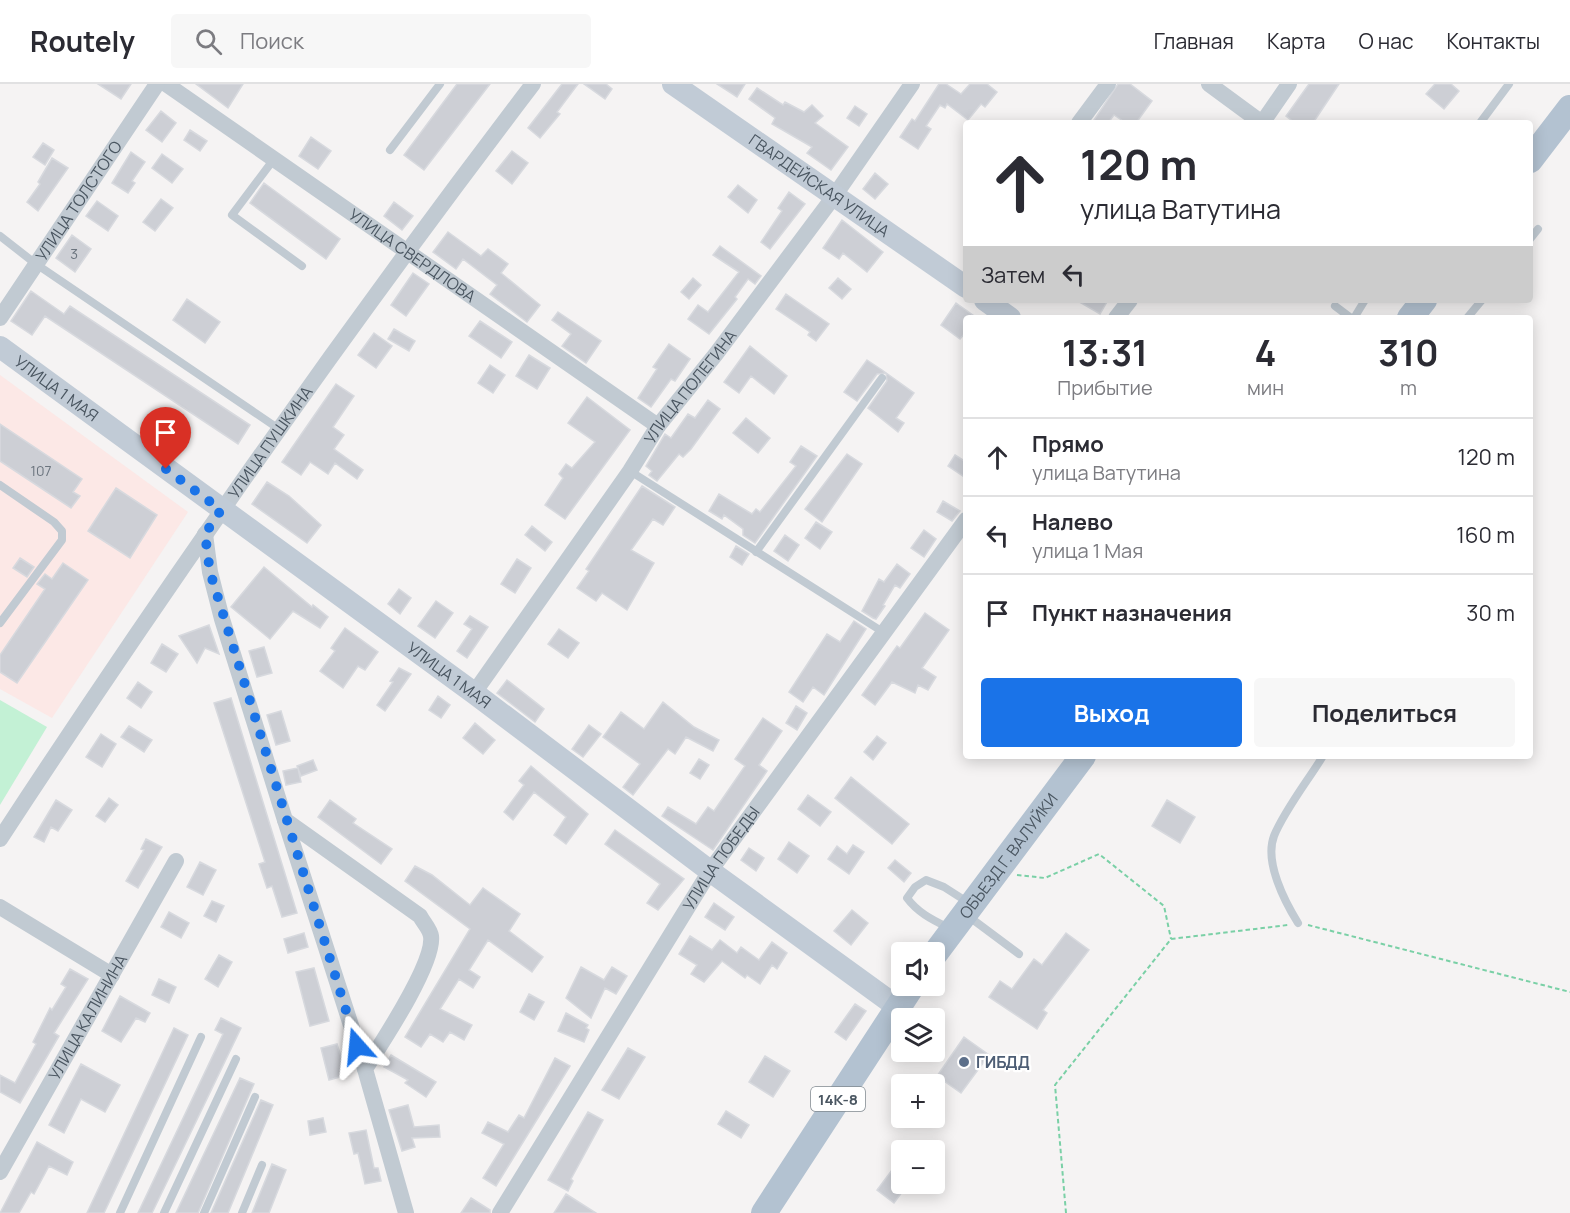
<!DOCTYPE html>
<html lang="ru">
<head>
<meta charset="utf-8">
<style>
  body { margin:0; font-family:Manrope,sans-serif; background:#f7f7f7; color:#2b2b33; height:100vh; display:flex; flex-direction:column; font-size:22px; white-space:nowrap }
  * { box-sizing:border-box; margin:0 }
  p { font-size:20px; color:#7c7c81 }
  .icon { flex:none; width:33px; height:33px; fill:none; stroke:currentColor; stroke-width:2; stroke-linecap:round; stroke-linejoin:round }
  .map { position:relative; flex:1; overflow:hidden }
  .drawer { position:absolute; left:963px; top:231px; width:570px; height:444px; display:flex; flex-direction:column; background:#fff; border-radius:6px; box-shadow:0 3px 15px #0003 }
  .drawer>* { flex:none }
  .top-card { position:absolute; left:963px; top:36px; width:570px; height:183px; border-radius:6px; box-shadow:0 3px 15px #0003; background:#fff; color:#2b2b33; overflow:hidden }
  .fabs { position:absolute; left:891px; top:858px; display:grid; gap:12px }
  .fabs a { display:grid; place-items:center; width:54px; height:54px; border-radius:6px; background:#fff; box-shadow:0 3px 15px #0003; font-size:30px }
  .pin { position:absolute; display:grid; place-items:center; width:51px; height:51px; color:#fff; margin:-62px -26px; border-radius:50% 50% 50% 0; rotate:-45deg; box-shadow:0 0 6px #0007 }
  .pin .icon { rotate:45deg }
  .me { position:absolute; width:66px; margin:-33px; rotate:342deg; stroke-linejoin:round; filter:drop-shadow(0 0 4px #0008) }
  .turn { display:flex; align-items:center; gap:21px; height:126px; padding:0 18px; font-size:27px }
  .turn .icon { width:78px; height:78px; stroke-width:2.5 }
  .turn b { display:block; font-size:42px; line-height:51px }
  .then { display:flex; align-items:center; height:57px; padding:0 18px; background:#0003; gap:12px; font-size:22px }
  .eta { display:flex; justify-content:space-evenly; align-items:center; height:102px; text-align:center }
  .eta b { font-size:36px; font-weight:700; line-height:42px }
  .cta { display:flex; gap:12px; margin-top:auto; padding:12px 18px }
  .cta a { flex:1; height:69px; border-radius:6px; background:#1a73e8; color:#fff; font-size:24px; font-weight:700; line-height:69px; text-align:center }
  .cta a+a { background:#f7f7f7; color:#2b2b33 }
  ul { padding:0; list-style:none }
  li { display:flex; align-items:center; gap:18px; height:78px; padding:0 18px; border-top:2px solid #e1e1e2 }
  li div { flex:1 }
  li b { display:block; font-size:22px }
  li em { font-style:normal }
  header { display:flex; align-items:center; gap:36px; box-sizing:border-box; height:84px; padding:0 30px; background:#fff; border-bottom:2px solid #e1e1e2 }
  header strong { font-size:28px }
  nav { display:flex; gap:33px; margin-inline-start:auto; font-size:21px }
  .search { width:420px; height:54px; background:#f7f7f7; display:flex; align-items:center; gap:15px; box-sizing:border-box; padding:0 21px; border-radius:6px; color:#7c7c81; font-size:22px }
  .map>svg:first-child { display:block }
  .medical { fill:#fce8e6 }
  .green { fill:#c3f1d5 }
  .building { fill:#cdcfd5; stroke:#d7d9de; stroke-width:1.5 }
  .lines { fill:none; stroke-linecap:round; stroke-linejoin:round }
  .path { stroke:#7ad0a6; stroke-width:2; stroke-dasharray:4.5 3; stroke-linecap:butt }
  .lane { stroke:#c1cad2; stroke-width:8 }
  .street { stroke:#c1cad2; stroke-width:16 }
  .secondary { stroke:#c1cbd6; stroke-width:22 }
  .primary { stroke:#b3c2d1; stroke-width:26 }
  .route { stroke:#1a73e8; stroke-width:10; stroke-dasharray:0 18 }
  .service-dot { fill:#5c6f8a; stroke:#fff; stroke-width:2 }
  .labels { text-anchor:middle; dominant-baseline:central; stroke-width:4.5; stroke-linejoin:round; paint-order:stroke }
  .number-label { font-size:14px; fill:#6b747e }
  .shield { fill:#fff; stroke:#808990; stroke-width:1.5 }
  .shield-label { font-size:15px; font-weight:bold; fill:#4a5661 }
  .street-label { font-size:16px; fill:#4a5661; stroke:#fff }
  .service-label { font-size:16px; font-weight:bold; fill:#4e5e75; stroke:#fff; text-anchor:start }
</style>
</head>
<body>
<header>
<strong>Routely</strong>
<div class="search"><svg class="icon" aria-label="search" viewBox="0 0 24 24"><circle cx="10" cy="10" r="6"/><path d="M15 15l6 6"/></svg>Поиск</div>
<nav><a>Главная</a><a>Карта</a><a>О нас</a><a>Контакты</a></nav>
</header>
<div class="map">
<svg width="1570" height="1129" viewBox="0 0 1570 1129">
  <rect width="100%" height="100%" fill="#f5f3f3"/>
  <path class="medical" d="M0,291L188,428L52,634L0,605Z"/>
  <path class="green" d="M0,616L47,643L0,721Z"/>
  <path class="building" d="M98,0H131L121,15Z
    M196,0H243L228,24Z
    M457,0H490L424,86L404,71Z
    M562,0H578L557,28L560,30L540,54L528,44Z
    M584,0H606L612,5L605,15Z
    M717,0H745L737,13Z
    M939,0H946L961,10L970,0H987L997,8L985,23L981,20L968,36L947,20L945,24L940,21L926,42L931,45L918,65L900,53L912,35L915,37Z
    M1118,0H1130L1152,17L1136,39H1126L1114,31L1108,39H1092Z
    M1309,0H1339L1313,39H1295L1286,32Z
    M1435,0H1451L1459,7L1444,25L1426,10Z
    M757,4L783,21L785,18L804,28L812,21L823,32L815,39L848,63L831,86L807,69L812,63L772,40L775,34L749,15Z
    M855,22L867,30L859,42L847,34Z
    M161,27L176,39L162,58L146,46Z
    M190,46L207,57L200,67L184,56Z
    M311,53L331,67L318,85L299,72Z
    M43,59L54,66L45,81L33,73Z
    M512,67L528,79L512,100L496,87Z
    M131,68L145,78L132,97L135,99L128,109L112,99Z
    M162,70L183,85L172,99L152,84Z
    M52,74L68,84L38,127L27,118L40,100L38,98Z
    M875,89L888,100L875,115L863,105Z
    M264,99L340,155L326,175L250,119Z
    M738,101L757,116L748,129L728,113Z
    M789,108L805,120L770,165L761,158L782,127L778,124Z
    M161,115L173,124L155,147L143,138Z
    M97,117L118,132L108,147L86,132Z
    M394,118L413,132L402,146L384,132Z
    M842,136L883,168L867,188L843,169L839,175L823,164Z
    M448,148L481,172L488,165L508,180L501,189L540,221L527,238L490,210L497,201L463,175L456,185L433,168Z
    M72,151L91,165L75,188L56,174Z
    M720,162L761,192L755,200L748,195L735,213L737,215L709,250L688,235L698,221L708,228L739,188L713,171Z
    M413,189L429,200L406,232L391,221Z
    M693,194L701,201L689,215L681,208Z
    M838,194L851,205L842,215L829,204Z
    M31,207L64,230L70,222L250,341L238,360L45,232L32,251L11,237Z
    M786,210L829,240L816,257L808,251L810,248L776,225Z
    M187,215L220,238L205,259L173,236Z
    M1076,216H1108L1100,230Z
    M956,219L977,234H966V248L960,255L941,241Z
    M558,228L601,257L586,279L562,262L571,250L552,236Z
    M480,237L512,258L501,274L469,252Z
    M394,245L415,257L409,267L388,255Z
    M374,249L392,262L376,284L358,271Z
    M669,260L690,275L675,297L671,295L651,323L638,314L657,285L653,283Z
    M750,262L787,292L774,310L751,292L739,309L724,298Z
    M529,271L550,284L537,305L516,292Z
    M867,276L882,286L914,309L896,334L904,339L898,348L868,324L887,297L886,289L877,290L857,317L844,308Z
    M490,281L505,291L493,309L478,299Z
    M336,300L354,312L333,343L344,351L334,365L363,386L357,395L335,379L328,390L310,378L301,391L282,378Z
    M587,313L630,346L565,435L545,421L563,394L559,390L566,380L572,384L595,358L568,339Z
    M708,316L720,325L691,365L683,373L679,370L657,397L649,391L652,387L646,382L665,350L671,354L688,330L695,334Z
    M746,334L770,354L758,369L733,349Z
    M0,340L82,395L73,408L80,412L71,424L0,377Z
    M801,362L817,372L755,459L743,451V445L724,431L722,435L709,427L719,410L752,430L756,425L760,428L796,382L790,378Z
    M847,370L862,380L822,438L805,425Z
    M955,371L966,378V394L948,382Z
    M267,398L289,412L321,441L307,459L252,420Z
    M642,402L675,423L663,441L653,435L631,466L654,479L627,526L602,509L596,517L577,504L589,487L586,485Z
    M116,404L157,431L130,474L88,447Z
    M943,417L960,427L952,437L937,428Z
    M816,438L832,448L820,465L805,454Z
    M532,442L552,458L545,467L525,451Z
    M924,446L936,455L924,473L911,464Z
    M785,451L799,461L788,477L774,467Z
    M736,462L749,470L742,481L730,473Z
    M20,474L34,483L27,493L13,484Z
    M517,475L531,484L515,509L501,500Z
    M63,479L88,496L17,599L0,588V571L45,505L37,500L45,490L52,495Z
    M897,480L910,490L900,504L895,501L883,521L885,522L876,535L873,534L862,527L879,495L884,498Z
    M264,483L312,523L313,521L328,533L320,544L293,527L270,555L231,523Z
    M399,505L411,514L400,530L388,520Z
    M436,517L453,529L435,554L418,542Z
    M925,529L949,546L922,584L936,593L928,606L918,601L915,609L892,598L875,621L862,611L897,562L900,564Z
    M470,532L488,543L467,574L457,567L472,545L464,540Z
    M854,537L866,545L824,611L813,603L803,618L789,608L827,550L840,558Z
    M209,541L219,570L205,564L197,579L179,552Z
    M345,544L378,568L365,586L358,582L343,604L320,587L335,567L331,564Z
    M559,545L579,559L568,574L548,560Z
    M162,560L178,570L166,588L151,579Z
    M264,563L272,589L257,593L249,567Z
    M399,584L411,590L385,627L377,621L393,598L390,597Z
    M507,596L544,625L535,638L497,609Z
    M138,598L152,608L141,624L127,614Z
    M438,612L450,621L441,634L429,626Z
    M231,614L297,829L282,833L272,802L267,804L259,780L265,778L214,619Z
    M663,618L694,643L719,656L713,667L686,653L675,670L668,665L633,711L623,703L640,680L603,653L621,628L644,645Z
    M796,622L807,629L797,646L786,639Z
    M281,627L290,657L276,661L267,631Z
    M763,634L782,647L759,681L767,687L713,766L662,732L668,723L696,740L708,723L714,727L745,682L735,675Z
    M475,639L495,656L483,670L463,654Z
    M589,641L601,650L583,673L572,665Z
    M129,642L152,656L144,668L121,653Z
    M101,650L116,660L102,683L86,673Z
    M877,652L886,659L873,676L864,668Z
    M699,675L709,681L700,695L690,689Z
    M313,676L317,686L301,692L297,682Z
    M531,682L588,730L566,760L554,751L566,733L534,708L513,736L504,728L524,701L519,697Z
    M298,684L301,698L286,701L283,687Z
    M851,693L909,740L892,760L835,714Z
    M808,711L831,728L820,742L798,725Z
    M109,714L118,721L105,738L96,732Z
    M56,716L72,726L58,747L51,743L44,758L34,753Z
    M330,716L356,735L353,739L392,765L381,780L318,733Z
    M1167,716L1195,733L1180,759L1152,742Z
    M615,746L684,795L658,826L647,819L660,800L605,760Z
    M146,755L162,763L138,804L126,797L144,766L141,765Z
    M789,758L809,772L797,789L778,775Z
    M853,761L864,768L849,790L828,775L837,762L847,770Z
    M749,764L764,774L756,787L741,776Z
    M895,776L911,789L904,798L888,784Z
    M200,778L216,786L203,811L187,803Z
    M415,782L432,791L470,821L483,804L520,830L509,847L543,873L532,888L488,856L469,886L480,893L473,904L459,895L440,925L472,941L464,956L450,948L443,958L430,950L421,963L405,953L470,845L405,797Z
    M212,817L224,822L216,838L204,832Z
    M714,819L734,833L725,846L705,833Z
    M852,826L868,839L851,861L834,847Z
    M169,828L189,839L181,854L161,843Z
    M304,849L308,863L288,869L284,855Z
    M1066,849L1089,866L1043,926L1047,929L1037,945L989,913L1000,897L1012,905L1034,875L1042,881Z
    M690,852L712,866L720,856L737,869L741,863L759,876L772,858L787,869L777,885L772,881L760,900L747,891L745,894L722,877L704,898L691,890L697,881L679,870Z
    M219,871L232,878L218,903L205,895Z
    M581,883L604,896L612,883L627,892L616,910L605,904L591,934L566,914Z
    M314,884L329,937L310,942L296,888Z
    M70,885L88,895L54,949L59,952L20,1019L0,1008V991L15,999L36,960L33,958L50,924L52,926L66,903L61,900Z
    M159,895L176,903L169,919L152,911Z
    M529,910L544,918L534,936L520,928Z
    M120,912L150,929L145,938L136,934L121,958L102,947Z
    M855,920L866,927L846,956L835,948Z
    M566,929L588,941L586,944L589,946L584,958L558,947Z
    M221,934L241,944L152,1129H138L223,950L215,946Z
    M174,944L188,951L104,1129H87Z
    M964,953L989,971L961,1009L937,992Z
    M337,960L347,991L329,996L321,964Z
    M628,964L645,973L619,1015L602,1006Z
    M391,971L436,998L426,1013L405,999L408,996L384,983Z
    M765,972L790,987L773,1013L749,998Z
    M555,974L570,982L496,1102L483,1094L504,1060L482,1049L488,1038L508,1048L519,1031L524,1034Z
    M81,980L120,1001L105,1028L81,1015L64,1049L49,1041Z
    M240,994L254,1000L198,1129H176Z
    M261,1016L273,1021L228,1129H211Z
    M408,1021L414,1043L439,1041L440,1053L412,1054L415,1063L402,1067L389,1026Z
    M726,1027L749,1041L741,1054L718,1040Z
    M588,1028L603,1036L571,1095L573,1097L568,1107L548,1096Z
    M323,1034L326,1048L310,1051L308,1037Z
    M366,1046L374,1084H378L381,1097L365,1100L358,1069L354,1070L349,1049Z
    M37,1058L73,1078L67,1091L49,1082L34,1110L31,1108L19,1129H0Z
    M272,1080L286,1086L269,1129H252Z
    M892,1086L902,1092V1100H908L894,1119L877,1106Z
    M566,1110L596,1129H554Z
    M471,1114L490,1126V1129H461Z"/>
  <g class="lines">
    <path class="path" d="M1017,791L1045,794L1099,770L1164,822L1171,855
      M1308,841L1570,908
      M1066,1129L1055,1001L1171,855L1288,841"/>
    <path class="lane" d="M1480,39L1509,0
      M390,66L440,0
      M274,75L232,131L302,182
      M0,152L36,180L279,345
      M1530,155L1538,145
      M1335,222L1351,234
      M1354,234L1365,216
      M1467,234L1482,216
      M630,387L883,548
      M0,401L54,438L62,447V456L0,539
      M756,468L882,294
      M968,832L1019,870
      M1298,839C1285,818 1264,778 1274,752C1284,727 1309,695 1323,672
      M949,844C933,836 918,829 907,814L915,803L926,796L944,803L969,819
      M120,1129L201,953
      M164,1129L236,975
      M204,1129L255,1013
      M242,1129L262,1081"/>
    <g class="street">
      <path id="s1" d="M166,0L658,342"/>
      <path d="M1209,0L1262,39"/>
      <path d="M1079,39L1108,0"/>
      <path d="M1262,39L1289,0"/>
      <path id="s2" d="M0,234L157,0"/>
      <path d="M1116,234L1130,216"/>
      <path d="M205,450L210,488L222,535L285,736L420,832C423,838 430,845 431,852C435,879 381,960 365,985L406,1129"/>
      <path id="s3" d="M474,609L630,387L658,342L716,270L835,111L912,0"/>
      <path d="M285,736L365,985"/>
      <path id="s4" d="M0,755C169,497 346,245 533,0"/>
      <path d="M0,823L112,891"/>
      <path id="s5" d="M0,1088L176,777"/>
      <path id="s6" d="M500,1129L710,787L966,436"/>
    </g>
    <g class="secondary">
      <path id="s7" d="M673,0L966,203"/>
      <path d="M985,216L1010,234"/>
      <path id="s8" d="M0,263L474,609L710,787L896,922"/>
    </g>
    <g class="primary">
      <path d="M1530,76L1570,24"/>
      <path d="M1410,234L1424,216"/>
      <path id="s9" d="M934,871L1083,672"/>
      <path d="M764,1129L912,902"/>
    </g>
  </g>
  <g class="lines">
    <path class="route" d="M166,385L221,426L205,450L210,488L357,962"/>
  </g>
  <circle class="service-dot" cx="964" cy="978" r="6"/>
  <g class="labels">
    <g class="number-label">
      <text x="74" y="169">3</text>
      <text x="41" y="386">107</text>
    </g>
    <rect class="shield" x="811" y="1003" width="54" height="24" rx="4.5"/>
    <g class="shield-label">
      <text x="838" y="1015">14К-8</text>
    </g>
    <g class="street-label">
      <text stroke="none"><textPath href="#s7" startOffset="178">ГВАРДЕЙСКАЯ УЛИЦА</textPath></text>
      <text stroke="none"><textPath href="#s2" startOffset="141">УЛИЦА ТОЛСТОГО</textPath></text>
      <text stroke="none"><textPath href="#s1" startOffset="300">УЛИЦА СВЕРДЛОВА</textPath></text>
      <text stroke="none"><textPath href="#s3" startOffset="375">УЛИЦА ПОЛЕГИНА</textPath></text>
      <text stroke="none"><textPath href="#s8" startOffset="70">УЛИЦА 1 МАЯ</textPath></text>
      <text stroke="none"><textPath href="#s4" startOffset="480">УЛИЦА ПУШКИНА</textPath></text>
      <text stroke="none"><textPath href="#s8" startOffset="556">УЛИЦА 1 МАЯ</textPath></text>
      <text stroke="none"><textPath href="#s9" startOffset="124">ОБЪЕЗД Г. ВАЛУЙКИ</textPath></text>
      <text stroke="none"><textPath href="#s6" startOffset="418">УЛИЦА ПОБЕДЫ</textPath></text>
      <text stroke="none"><textPath href="#s5" startOffset="178">УЛИЦА КАЛИНИНА</textPath></text>
    </g>
    <g class="service-label">
      <text x="976" y="978">ГИБДД</text>
    </g>
  </g>
</svg>
<div class="fabs">
<a><svg class="icon" aria-label="sound" viewBox="0 0 24 24"><path d="M4 9h4l5-4v14l-5-4H4zM17 9q2 3 0 6"/></svg></a>
<a><svg class="icon" aria-label="layers" viewBox="0 0 24 24"><path d="M12 4l9 5-9 5-9-5zM3 14l9 5 9-5"/></svg></a>
<a>+</a>
<a>−</a>
</div>
<div class="pin" style="left:166px;top:385px;background:#d93025"><svg class="icon" aria-label="arrive" viewBox="0 0 24 24"><path d="M6 21V4h12l-3 4 3 4H6"/></svg></div>
<svg class="me" style="left:357px;top:962px" viewBox="-20 -20 40 40"><path d="M0-17L14 15 0 8-14 15z" fill="#1a73e8" stroke="#fff" stroke-width="4"/></svg>
<div class="top-card">
<div class="turn"><svg class="icon" aria-label="ahead" viewBox="0 0 24 24"><path d="M12 20V5M6 11l6-6 6 6"/></svg><div><b>120 m</b>улица Ватутина</div></div>
<div class="then">Затем<svg class="icon" aria-label="left" viewBox="0 0 24 24"><path d="M17 20v-9H6M10 6l-5 5 5 5"/></svg></div>
</div>
<section class="drawer">
<div class="eta">
<div><b>13:31</b><p>Прибытие</p></div>
<div><b>4</b><p>мин</p></div>
<div><b>310</b><p>m</p></div>
</div>
<ul>
<li><svg class="icon" aria-label="ahead" viewBox="0 0 24 24"><path d="M12 20V5M6 11l6-6 6 6"/></svg><div><b>Прямо</b><p>улица Ватутина</p></div><em>120 m</em></li>
<li><svg class="icon" aria-label="left" viewBox="0 0 24 24"><path d="M17 20v-9H6M10 6l-5 5 5 5"/></svg><div><b>Налево</b><p>улица 1 Мая</p></div><em>160 m</em></li>
<li><svg class="icon" aria-label="arrive" viewBox="0 0 24 24"><path d="M6 21V4h12l-3 4 3 4H6"/></svg><div><b>Пункт назначения</b></div><em>30 m</em></li>
</ul>
<div class="cta"><a>Выход</a><a>Поделиться</a></div>
</section>
</div>
</body>
</html>
